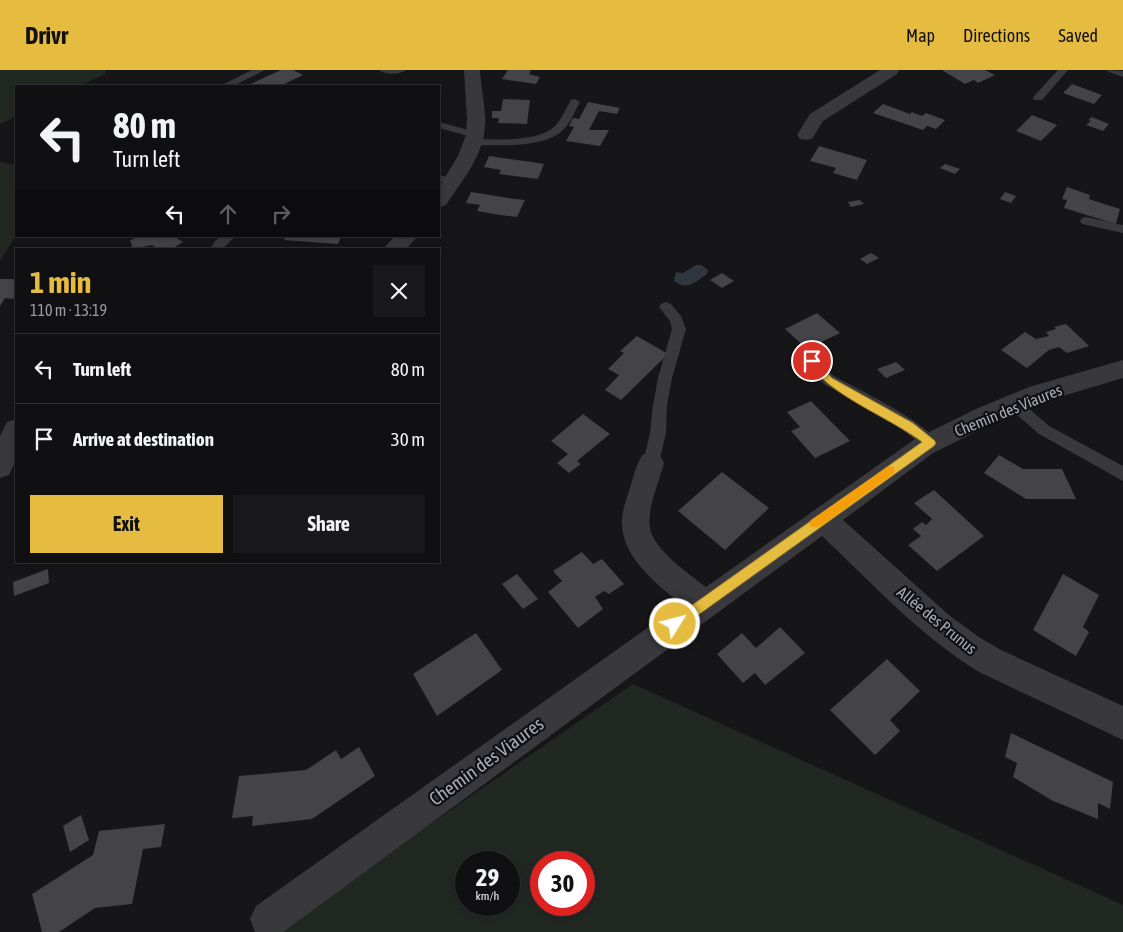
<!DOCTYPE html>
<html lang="en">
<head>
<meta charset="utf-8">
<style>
  body { margin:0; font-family:"Asap Condensed",sans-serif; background:#19191b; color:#f1f3f6; height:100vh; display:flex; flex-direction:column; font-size:19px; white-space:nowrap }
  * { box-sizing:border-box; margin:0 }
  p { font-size:16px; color:#9c9d9f }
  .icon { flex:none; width:28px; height:28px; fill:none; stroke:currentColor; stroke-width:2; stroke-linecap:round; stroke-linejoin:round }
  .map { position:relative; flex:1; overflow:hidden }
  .drawer { position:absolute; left:15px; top:178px; width:425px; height:315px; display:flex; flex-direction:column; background:#101012; border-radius:0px; box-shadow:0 2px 8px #0003,0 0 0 1px #303032 }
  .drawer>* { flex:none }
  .hud { position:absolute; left:15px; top:15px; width:425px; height:152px; border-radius:0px; box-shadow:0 2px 8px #0003,0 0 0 1px #303032; background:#101012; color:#f1f3f6; overflow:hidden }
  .speed { position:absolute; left:455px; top:781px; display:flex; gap:10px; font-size:25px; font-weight:700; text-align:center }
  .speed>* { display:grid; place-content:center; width:65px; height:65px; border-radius:50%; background:#101012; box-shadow:0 2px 8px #0003,0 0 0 1px #303032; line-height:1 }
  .speed small { font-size:12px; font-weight:400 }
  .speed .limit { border:8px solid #d22; background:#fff; color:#111 }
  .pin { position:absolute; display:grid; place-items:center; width:42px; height:42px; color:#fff; margin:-21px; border:2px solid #fff; border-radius:50%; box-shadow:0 1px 5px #0007 }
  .me { position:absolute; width:55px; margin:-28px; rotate:54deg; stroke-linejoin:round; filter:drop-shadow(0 0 4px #0008) }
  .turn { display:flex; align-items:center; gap:18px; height:105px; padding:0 15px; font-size:22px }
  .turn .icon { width:65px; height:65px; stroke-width:2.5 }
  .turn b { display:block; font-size:35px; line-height:42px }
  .lanes { display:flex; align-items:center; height:48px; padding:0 15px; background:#0003; justify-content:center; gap:25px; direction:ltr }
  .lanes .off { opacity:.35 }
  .round { display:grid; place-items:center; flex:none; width:52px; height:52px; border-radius:0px; background:#19191b }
  .overview { display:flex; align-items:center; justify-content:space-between; height:85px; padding:0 15px }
  h1 { font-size:30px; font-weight:700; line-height:38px; color:#e6bc40 }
  .action { display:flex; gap:10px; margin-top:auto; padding:10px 15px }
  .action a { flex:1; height:58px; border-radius:0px; background:#e6bc40; color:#111; font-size:20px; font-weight:700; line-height:58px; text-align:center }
  .action a+a { background:#19191b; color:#f1f3f6 }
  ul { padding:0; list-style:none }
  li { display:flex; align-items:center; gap:15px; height:70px; padding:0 15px; border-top:1px solid #303032 }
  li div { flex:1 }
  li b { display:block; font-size:19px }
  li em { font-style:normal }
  header { display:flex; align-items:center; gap:30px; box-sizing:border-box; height:70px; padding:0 25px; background:#e6bc40; color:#111 }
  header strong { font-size:24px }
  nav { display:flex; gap:28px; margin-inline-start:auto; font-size:18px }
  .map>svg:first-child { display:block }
  .green { fill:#212822; fill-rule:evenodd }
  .water { fill:#2f363d }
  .building { fill:#434348 }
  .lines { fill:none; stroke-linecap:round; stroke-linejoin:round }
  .lane { fill:#38383d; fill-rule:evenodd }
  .street { fill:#38383d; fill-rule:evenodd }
  .route { fill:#e6bc40; stroke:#967a2a }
  .slow { fill:#f59e0b }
  .labels { text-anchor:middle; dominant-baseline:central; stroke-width:4.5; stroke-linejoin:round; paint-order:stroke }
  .street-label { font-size:16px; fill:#a9acb7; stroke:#111113 }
  .near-street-label { font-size:19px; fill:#a9acb7; stroke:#111113 }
</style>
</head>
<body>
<header>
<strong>Drivr</strong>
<nav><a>Map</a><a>Directions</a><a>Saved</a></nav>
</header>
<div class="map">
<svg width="1123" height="862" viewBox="0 0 1123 862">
  <rect width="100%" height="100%" fill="#161618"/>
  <path class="green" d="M0,0H106L105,4L79,16H16V47L0,54Z
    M0,92L16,95V166L0,191Z
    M633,614L1123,835V862H274ZM466,792H509V835H466ZM541,792H584V835H541Z"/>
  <path class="water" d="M696,195H701L708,200L707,204C695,212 688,221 674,211L676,202L683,203Z"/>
  <path class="building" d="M281,0H293L303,5L280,16H246Z
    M508,0H531L529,4L540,7L536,14L502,9Z
    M942,0H985L995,5L978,13L974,10L965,14Z
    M134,14H160L159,16H132Z
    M1072,14L1102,25L1094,34L1063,23Z
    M503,29L530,30L527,54L498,53L499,48H492V41H501Z
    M588,32L620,38L617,44L599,41L589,60H609L600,76L566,71L574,57L569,56L573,48L579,49Z
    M883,34L910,44L912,42L922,46L926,43L945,50L936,59L927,56L923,60L873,43Z
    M1032,45L1057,55L1041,71L1016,61Z
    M1092,47L1109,54L1103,61L1086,55L1091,51L1088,50Z
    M819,76L867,90L857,110L833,103L836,98L810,91Z
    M489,86L532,92L544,94L538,109L499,104L501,100L484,97Z
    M945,94L960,99L955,104L940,98Z
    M1067,117L1090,125L1089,129L1120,139L1116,154L1064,138L1067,130L1062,129Z
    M471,122L508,128L525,130L517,147L500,145L477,141L480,135L466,133Z
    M1005,122L1016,126L1011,133L1000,129Z
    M860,130L864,134L851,137L848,132Z
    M142,166H173L183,172L172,179H158L152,175L133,179L130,170Z
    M286,166H341L338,174L284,170Z
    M871,183L879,188L867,194L860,189Z
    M722,203L734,211L722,218L710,210Z
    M0,209H16V224L13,229L5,228L0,236Z
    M817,243L840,263L807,279L785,259Z
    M1066,254L1089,276L1067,283L1059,277L1049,280L1027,298L1001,280L1025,262L1036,269L1049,266L1046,262L1056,259L1054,257Z
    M637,266L668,284L621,330L605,320L619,305L608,299L624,283L620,281Z
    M896,292L905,300L886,308L877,299Z
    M811,331L850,371L815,388L791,361L800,357L787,342Z
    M583,344L610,364L577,391L581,394L569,403L557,393L568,384L551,371Z
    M999,385L1023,399H1062L1076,429H1026L984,403Z
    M722,402L769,438L725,480L678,441Z
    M934,420L984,466L937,501L908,475L921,466L913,459L922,452L926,455L932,449L914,433Z
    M582,482L593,494L602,489L624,514L609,524L604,521L595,527L603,539L578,558L548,522L562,511L553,501Z
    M48,499L49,513L14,526L13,512Z
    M517,504L538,529L523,539L502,514Z
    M1063,504L1099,525L1083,557L1089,562L1076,586L1033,560Z
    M780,557L805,583L765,615L755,603L743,613L717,584L742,563L756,578Z
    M476,563L502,600L437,646L413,604Z
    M887,589L920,621L890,650L900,661L875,685L830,640Z
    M1011,663L1113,712L1110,739L1098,733V749L1053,731L1013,707L1017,693L1005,687Z
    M359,677L375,706L312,749L252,756L253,746L232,748L239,706L306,700L336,680L341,689Z
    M81,745L89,770L70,782L63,756Z
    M165,754L161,777L143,779L132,834L95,838L59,862H42L32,824L93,785L99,761Z"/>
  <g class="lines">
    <path class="lane" d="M252,0H265L233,16H220Z
      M379,0H406C400,5 385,5 379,0Z
      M1058,0H1068L1042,30H1034L1033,28L1034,26Z
      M1107,0L1123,1V7L1109,2Z
      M575,29L580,32C575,41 571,52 564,59C546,79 497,75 472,75L467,72L472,69C494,69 538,73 555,56C562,49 566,38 571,30Z
      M439,52L479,63L480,65L475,68L439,58Z
      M439,105L457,109L459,111L453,114L439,111Z
      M1086,147L1123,155V163L1082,154L1080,151L1082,148Z
      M221,166H236L222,179H210L215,171Z
      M666,232L671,234L681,246L686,259L672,308L667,335L666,363L659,393L657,398L651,399L645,398L643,393L650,363L653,335L658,308L672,259L670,251L659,237L661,234Z
      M809,281C815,283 827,300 834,306C857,319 927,352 938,373L935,377C925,381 919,373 912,367C886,346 853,331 824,314L813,304L802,286L804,282Z
      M1014,328L1019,330L1049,356L1123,396V411L1039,364L1009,338L1007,334L1009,330Z"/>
    <path class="street" d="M464,0H480C481,18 486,37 485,55C484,85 462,111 446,135L439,137V117L458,86L466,65L467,48Z
      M880,0H899L897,4L823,51L812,69L806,70L800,69L797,65L810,44Z
      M395,166H418L406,179H383Z
      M1123,290V308L1046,331L994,353L933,383L843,450L950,546L979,567L1001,580L1123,636V670L979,602C920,566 872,513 822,466L283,862H255L250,849L256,836L681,534C658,515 624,489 622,456C621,443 626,430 630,418C633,407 636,396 642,385L651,382L660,385L664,393C659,413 647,437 650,458C654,480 689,504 706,517L915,369L976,339L1029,317Z
      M16,349V390L9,405L0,408V366L7,352Z"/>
  </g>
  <path class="route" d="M812,288L815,289L832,308L913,353L934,370L936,373L934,376L680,558L675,560L671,558L669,554L671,550L922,372C889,347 828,325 807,291Z"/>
  <path class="slow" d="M889,396L893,397L895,401L893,404L819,457H811L809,454L811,450Z"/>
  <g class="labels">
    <g class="street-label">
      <text transform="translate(1008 340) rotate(-22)">Chemin des Viaures</text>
      <text transform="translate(937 550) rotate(39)">Allée des Prunus</text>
    </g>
    <g class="near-street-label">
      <text transform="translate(486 691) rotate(-36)">Chemin des Viaures</text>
    </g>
  </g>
</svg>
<div class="speed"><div>29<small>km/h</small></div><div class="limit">30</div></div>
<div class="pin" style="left:812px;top:291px;background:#d93025"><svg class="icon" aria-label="arrive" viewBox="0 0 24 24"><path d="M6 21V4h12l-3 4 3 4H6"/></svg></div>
<svg class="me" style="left:675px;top:554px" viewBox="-20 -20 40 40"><circle r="17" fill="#e6bc40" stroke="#fff" stroke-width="3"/><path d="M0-11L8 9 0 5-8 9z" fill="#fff"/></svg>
<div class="hud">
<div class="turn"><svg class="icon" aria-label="left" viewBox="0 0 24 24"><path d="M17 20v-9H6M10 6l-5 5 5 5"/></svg><div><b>80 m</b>Turn left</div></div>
<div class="lanes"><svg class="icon" aria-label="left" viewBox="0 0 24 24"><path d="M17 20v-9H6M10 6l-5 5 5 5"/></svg><svg class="icon off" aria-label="ahead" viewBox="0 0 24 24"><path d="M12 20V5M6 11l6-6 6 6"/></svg><svg class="icon off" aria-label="right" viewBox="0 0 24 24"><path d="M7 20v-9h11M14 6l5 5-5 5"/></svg></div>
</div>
<section class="drawer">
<div class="overview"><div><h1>1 min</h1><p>110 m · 13:19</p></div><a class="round"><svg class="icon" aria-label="close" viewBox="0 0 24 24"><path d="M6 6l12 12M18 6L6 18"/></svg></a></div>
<ul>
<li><svg class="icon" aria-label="left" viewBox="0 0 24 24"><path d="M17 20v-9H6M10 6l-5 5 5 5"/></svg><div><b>Turn left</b></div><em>80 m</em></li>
<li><svg class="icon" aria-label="arrive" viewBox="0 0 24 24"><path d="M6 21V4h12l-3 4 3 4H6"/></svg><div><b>Arrive at destination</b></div><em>30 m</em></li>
</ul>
<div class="action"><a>Exit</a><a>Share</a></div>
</section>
</div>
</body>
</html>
